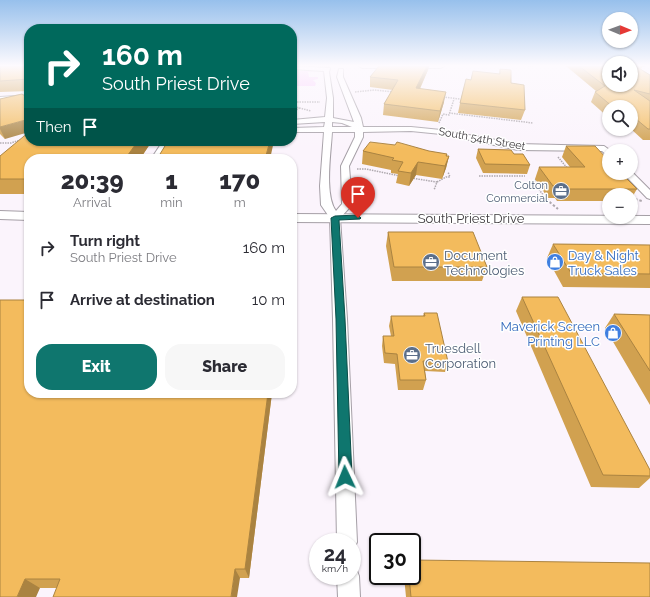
<!DOCTYPE html>
<html lang="en">
<head>
<meta charset="utf-8">
<style>
  body { margin:0; font-family:Raleway,sans-serif; background:#f7f7f7; color:#2b2b33; height:100vh; display:flex; flex-direction:column; font-size:15px; white-space:nowrap }
  * { box-sizing:border-box; margin:0 }
  p { font-size:13px; color:#7c7c81 }
  .icon { flex:none; width:22px; height:22px; fill:none; stroke:currentColor; stroke-width:2; stroke-linecap:round; stroke-linejoin:round }
  .map { position:relative; flex:1; overflow:hidden }
  .panel { position:absolute; left:24px; top:154px; width:273px; height:244px; display:flex; flex-direction:column; background:#fff; border-radius:16px; box-shadow:0 1px 3px #0004 }
  .panel>* { flex:none }
  .top-card { position:absolute; left:24px; top:24px; width:273px; height:122px; border-radius:16px; box-shadow:0 1px 3px #0004; background:#00695c; color:#fff; overflow:hidden }
  .needle { width:26px; rotate:91deg }
  .tools { position:absolute; left:602px; top:12px; display:grid; gap:8px }
  .tools a { display:grid; place-items:center; width:36px; height:36px; border-radius:50%; background:#fff; box-shadow:0 1px 3px #0004; font-size:20px }
  .speed { position:absolute; left:309px; top:533px; display:flex; gap:8px; font-size:20px; font-weight:700; text-align:center }
  .speed>* { display:grid; place-content:center; width:52px; height:52px; border-radius:50%; background:#fff; box-shadow:0 1px 3px #0004; line-height:1 }
  .speed small { font-size:10px; font-weight:400 }
  .speed .limit { border:2px solid #111; border-radius:6px; background:#fff; color:#111 }
  .pin { position:absolute; display:grid; place-items:center; width:34px; height:34px; color:#fff; margin:-41px -17px; border-radius:50% 50% 50% 0; rotate:-45deg; box-shadow:0 0 4px #0007 }
  .pin .icon { rotate:45deg }
  .me { position:absolute; width:44px; margin:-22px; rotate:358deg; stroke-linejoin:round; filter:drop-shadow(0 0 3px #0008) }
  .turn { display:flex; align-items:center; gap:14px; height:84px; padding:0 12px; font-size:18px }
  .turn .icon { width:52px; height:52px; stroke-width:2.5 }
  .turn b { display:block; font-size:28px; line-height:34px }
  .then { display:flex; align-items:center; height:38px; padding:0 12px; background:#0003; gap:8px; font-size:15px }
  .eta { display:flex; justify-content:space-evenly; align-items:center; height:68px; text-align:center }
  .eta b { font-size:24px; font-weight:800; line-height:28px }
  .action { display:flex; gap:8px; margin-top:auto; padding:8px 12px }
  .action a { flex:1; height:46px; border-radius:16px; background:#0f766e; color:#fff; font-size:16px; font-weight:800; line-height:46px; text-align:center }
  .action a+a { background:#f7f7f7; color:#2b2b33 }
  ul { padding:0; list-style:none }
  li { display:flex; align-items:center; gap:12px; height:52px; padding:0 12px }
  li div { flex:1 }
  li b { display:block; font-size:15px }
  li em { font-style:normal }
  .map>svg:first-child { display:block }
  .green { fill:#f8c2fb }
  .lines { fill:none; stroke-linecap:round; stroke-linejoin:round }
  .minor-casing { stroke:#a59fa6; stroke-width:2 }
  .major-casing { stroke:#a59fa6; stroke-width:2 }
  .path-far1 { stroke:#aea8ae; stroke-width:1.5; stroke-dasharray:1.5 1; stroke-linecap:butt }
  .path { stroke:#aea8ae; stroke-width:2; stroke-dasharray:2.5 2; stroke-linecap:butt }
  .minor { fill:#fff; fill-rule:evenodd }
  .major { fill:#fff; fill-rule:evenodd }
  .wall { fill:#d1a150 }
  .shaded-wall { fill:#aa8341 }
  .building { fill:#f3bb5d; stroke:#aa8341 }
  .route { fill:#0f766e; stroke:#0a4d48 }
  .labels { text-anchor:middle; dominant-baseline:central; stroke-width:3; stroke-linejoin:round; paint-order:stroke }
  .far-street-label { font-size:11px; fill:#3e3b3e; stroke:#fff }
  .far-service-label { font-size:11px; fill:#4e5e75; stroke:#fff; text-anchor:end }
  .street-label { font-size:13px; fill:#3e3b3e; stroke:#fff }
  .service-label { font-size:13px; fill:#4e5e75; stroke:#fff; text-anchor:start }
  .shop-label { font-size:13px; fill:#366cbe; stroke:#fff; text-anchor:start }
</style>
</head>
<body>
<div class="map">
<svg width="650" height="597" viewBox="0 0 650 597">
  <rect width="100%" height="100%" fill="#fbf4fc"/>
  <path class="green" d="M292,69H297L296,71H303L304,69L317,71L308,72L309,77H318V79L313,80L316,83L315,86H292Z"/>
  <g class="lines">
    <g class="minor-casing">
      <path id="minor" d="M292,66L330,68L329,72L333,98V118L354,122L337,77L339,69H343V77L361,118L363,127H411L441,130L518,144L604,146L611,151H609V157L602,151L518,150L441,134L411,131L363,132V137L349,166L352,205L340,218L347,319L357,542L354,549L352,550V542H337L333,319L330,218L321,205L320,186L324,132H292V128L324,127L325,122L292,124V120L325,117L327,98L324,71L292,69ZM332,122L342,123L352,127H332ZM332,132H355V137L341,166L342,204L336,211C324,195 331,152 332,132Z
        M359,66H444L441,68H362Z
        M29,95V99L0,101V97Z
        M163,141H171L159,159H151Z
        M631,171L650,190V199L647,198L623,173H631Z
        M352,567L356,568L359,576L360,597H338L337,576H352Z"/>
    </g>
    <g class="major-casing">
      <path id="major" d="M0,211L29,212V220L0,219Z
        M292,214L650,216V224L292,222Z"/>
    </g>
    <path class="path-far1" d="M527,66H533
      M643,66L645,67
      M355,92L374,90L394,92
      M292,96L297,95
      M443,97L460,99
      M292,102H320
      M292,106L311,111
      M292,112L300,108
      M449,113L533,123
      M439,123L443,114L449,115L454,99
      M0,143H11L29,137
      M558,157L568,169
      M357,169H366L400,176
      M479,176H525
      M411,178L437,182L434,190
      M536,179L534,183L547,200
      M437,182L446,177H450L448,172
      M631,195L636,200"/>
    <path class="path" d="M546,199L558,209
      M635,199L642,201"/>
    <use href="#minor" class="minor"/>
    <use href="#major" class="major"/>
  </g>
  <path class="wall" d="M0,66H29V91L0,92Z
    M379,66H429L428,70L420,89L444,102L438,122L383,115L384,104L393,90L370,87V77Z
    M566,66H643L641,69L650,75V140H643L631,129H622H631V107H609V118L591,102L595,92L596,91Z
    M500,69L511,83L525,110L521,120L458,113L460,103L471,80L499,74Z
    M0,99L5,139L0,134Z
    M152,141L140,159H29V194H0V156Z
    M566,146L637,189L631,199V195H609V201H557L555,198H548L535,179L539,167H570L562,157Z
    M478,149L514,154L530,165L527,174L483,173L476,158Z
    M363,151L447,154V156H449L446,168L442,179L416,175L409,186L396,183L398,174L391,173V170L362,164Z
    M388,232L487,267L482,281H392L386,246Z
    M553,244L650,245V288L563,287L547,258Z
    M522,297L650,470V478L639,488L591,487L516,311Z
    M424,313L448,362L445,372L425,371L426,380L423,390H398L395,364L384,363L382,346L383,336H391L389,326L391,316H423Z
    M614,314L650,315V405L605,328Z
    M29,393H272L249,578H240L57,588H40L0,597Z
    M404,576H412L650,597H406Z"/>
  <path class="shaded-wall" d="M427,66H429L428,70L415,99L416,88Z
    M446,92L444,102L438,122L440,111Z
    M29,119V132L5,139L0,129V127Z
    M138,141H152L140,159H125Z
    M270,141H274L270,159H265Z
    M449,156L446,168L442,179L445,166Z
    M418,162L416,175L409,186L411,173Z
    M268,393H272L249,578L245,569Z
    M235,569L240,578L237,597H231Z
    M25,579L40,588L36,597H17Z"/>
  <path class="building" d="M0,66H29V79L0,81Z
    M379,66H427L416,88L446,92L440,111L384,104L398,80L370,77Z
    M579,66H609V85H631V66H635L650,75V94L634,90L650,101V129H648L636,119H631V107H613L595,92L605,86Z
    M500,69L511,70V83L524,85L525,110L460,103L466,79L471,80L473,71L500,74Z
    M22,94L29,99V119L0,127V99Z
    M29,132V141H138L125,159H29V179H0V156Z
    M168,141H270L265,159H157Z
    M370,142L395,145L397,142L429,151L447,154L446,156H449L445,166L418,162L411,173L398,171L403,162L392,160L394,158L363,151Z
    M566,146H595L609,161V173H621L637,189H562L560,186H553L539,167H585Z
    M478,149L511,150L514,154H523L530,165L485,164Z
    M388,232H473L487,267H394Z
    M553,244L650,245V274L571,273Z
    M522,297H558L650,470V476L603,475Z
    M0,300H29V393H268L245,569H235L231,597H53L60,579H25L17,597H0Z
    M424,313H437L448,362L423,361L426,380H400L397,354L385,353L383,336H394L391,316H425Z
    M614,314L650,315V371Z
    M412,560L650,563V597H411L409,576H412Z"/>
  <linearGradient id="sky" x2="0" y2="1"><stop stop-color="#97c0ec"/><stop offset="0.44" stop-color="#fdfafe"/><stop offset="1" stop-color="#fdfafe" stop-opacity="0"/></linearGradient>
  <rect width="650" height="149" fill="url(#sky)"/>
  <path class="route" d="M358,215L361,218L360,219L339,220L345,319L352,477L350,481L345,483L341,481L339,477L336,319L331,218L335,216Z"/>
  <defs>
    <g id="office-disc" transform="scale(0.9)"><circle r="9.5" fill="#5c6f8a" stroke="#fff"/><path d="M-6-3h4V-5.5h4V-3h4V5H-6ZM-1-4.5V-3h2v-1.5ZM-6 0V1H6V0Z" fill="#fff"/></g>
    <g id="shop-disc" transform="scale(0.9)"><circle r="9.5" fill="#3f7fe0" stroke="#fff"/><path d="M-5-2.5h2.3a2.7 3.5 0 0 1 5.4 0H5L5.5 6h-11ZM-1.5-2.5h3a1.5 2.3 0 0 0-3 0Z" fill="#fff"/></g>
  </defs>
  <g fill-rule="evenodd">
    <use href="#office-disc" x="561" y="191"/>
    <use href="#office-disc" x="431" y="262"/>
    <use href="#shop-disc" x="555" y="262"/>
    <use href="#shop-disc" x="613" y="333"/>
    <use href="#office-disc" x="412" y="355"/>
  </g>
  <g class="labels">
    <g class="far-street-label">
      <text transform="translate(482 139) rotate(10)">South 54th Street</text>
    </g>
    <g class="far-service-label">
      <text x="548" y="185">Colton<tspan x="548" dy="13">Commercial</tspan></text>
    </g>
    <g class="street-label">
      <text x="471" y="218">South Priest Drive</text>
    </g>
    <g class="service-label">
      <text x="444" y="255">Document<tspan x="444" dy="15">Technologies</tspan></text>
      <text x="425" y="348">Truesdell<tspan x="425" dy="15">Corporation</tspan></text>
    </g>
    <g class="shop-label">
      <text x="568" y="255">Day &amp; Night<tspan x="568" dy="15">Truck Sales</tspan></text>
      <text x="600" y="326" text-anchor="end">Maverick Screen<tspan x="600" dy="15">Printing LLC</tspan></text>
    </g>
  </g>
</svg>
<div class="tools">
<a><svg class="needle" viewBox="-14 -14 28 28"><path d="M0-13l5 13h-10z" fill="#e53935"/><path d="M0 13l5-13h-10z" fill="#7c7c81"/></svg></a>
<a><svg class="icon" aria-label="sound" viewBox="0 0 24 24"><path d="M4 9h4l5-4v14l-5-4H4zM17 9q2 3 0 6"/></svg></a>
<a><svg class="icon" aria-label="search" viewBox="0 0 24 24"><circle cx="10" cy="10" r="6"/><path d="M15 15l6 6"/></svg></a>
<a>+</a>
<a>−</a>
</div>
<div class="speed"><div>24<small>km/h</small></div><div class="limit">30</div></div>
<div class="pin" style="left:358px;top:218px;background:#d93025"><svg class="icon" aria-label="arrive" viewBox="0 0 24 24"><path d="M6 21V4h12l-3 4 3 4H6"/></svg></div>
<svg class="me" style="left:345px;top:477px" viewBox="-20 -20 40 40"><path d="M0-17L14 15 0 8-14 15z" fill="#0f766e" stroke="#fff" stroke-width="4"/></svg>
<div class="top-card">
<div class="turn"><svg class="icon" aria-label="right" viewBox="0 0 24 24"><path d="M7 20v-9h11M14 6l5 5-5 5"/></svg><div><b>160 m</b>South Priest Drive</div></div>
<div class="then">Then<svg class="icon" aria-label="arrive" viewBox="0 0 24 24"><path d="M6 21V4h12l-3 4 3 4H6"/></svg></div>
</div>
<section class="panel">
<div class="eta">
<div><b>20:39</b><p>Arrival</p></div>
<div><b>1</b><p>min</p></div>
<div><b>170</b><p>m</p></div>
</div>
<ul>
<li><svg class="icon" aria-label="right" viewBox="0 0 24 24"><path d="M7 20v-9h11M14 6l5 5-5 5"/></svg><div><b>Turn right</b><p>South Priest Drive</p></div><em>160 m</em></li>
<li><svg class="icon" aria-label="arrive" viewBox="0 0 24 24"><path d="M6 21V4h12l-3 4 3 4H6"/></svg><div><b>Arrive at destination</b></div><em>10 m</em></li>
</ul>
<div class="action"><a>Exit</a><a>Share</a></div>
</section>
</div>
</body>
</html>
